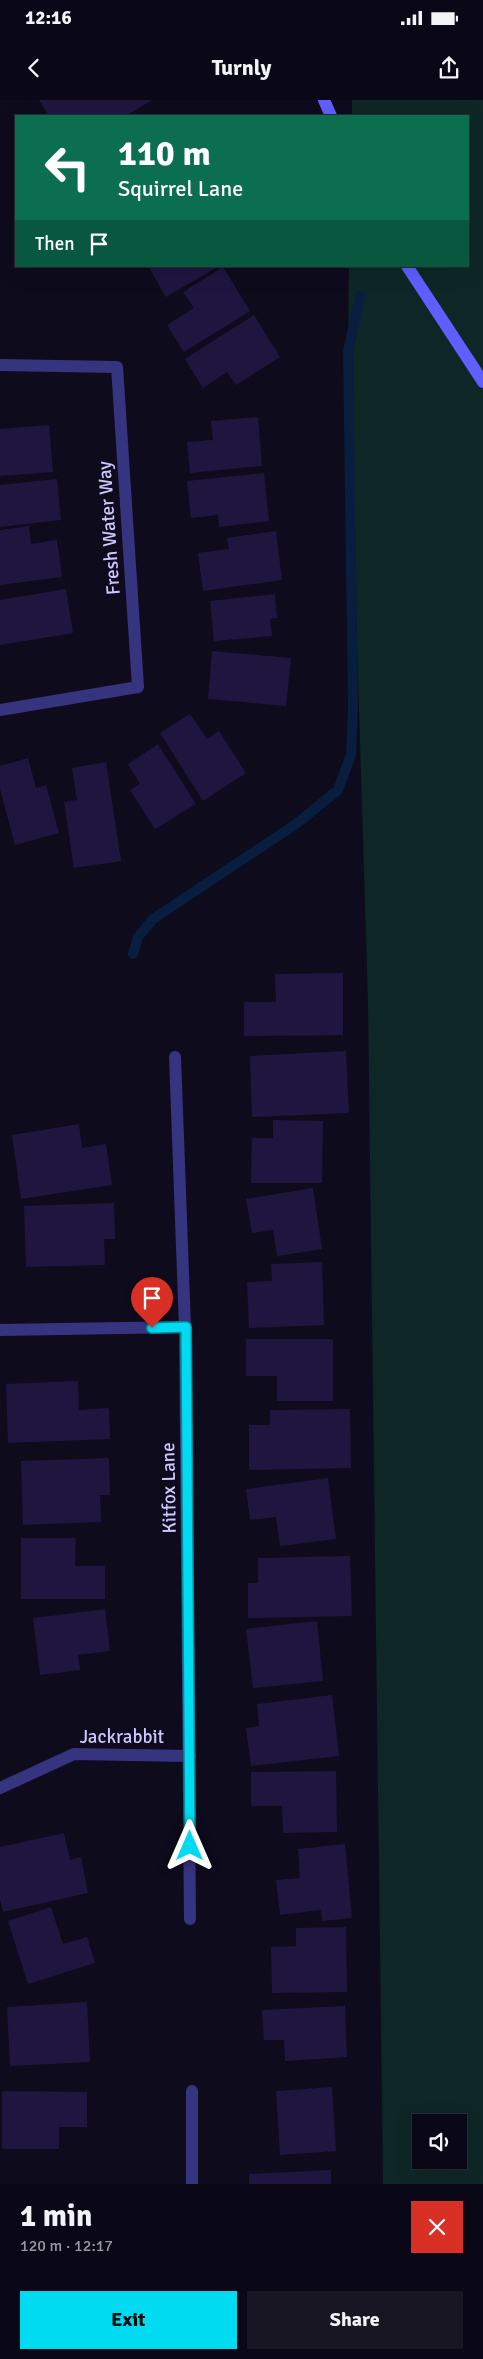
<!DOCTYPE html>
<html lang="en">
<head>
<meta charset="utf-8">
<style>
  body { margin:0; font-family:Signika,sans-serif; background:#181623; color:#f1f3f6; height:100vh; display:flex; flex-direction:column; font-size:19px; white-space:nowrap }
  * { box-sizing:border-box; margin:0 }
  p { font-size:16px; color:#999aa1 }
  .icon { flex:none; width:28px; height:28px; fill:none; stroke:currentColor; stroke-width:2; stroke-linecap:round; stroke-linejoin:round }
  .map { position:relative; height:2084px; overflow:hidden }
  .details { display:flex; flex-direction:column; background:#0a0816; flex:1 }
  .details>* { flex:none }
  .guide { position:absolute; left:15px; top:15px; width:454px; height:152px; border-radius:0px; box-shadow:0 5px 20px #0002,0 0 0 1px #2a2935; background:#0b6e4f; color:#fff; overflow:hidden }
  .controls { position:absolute; left:412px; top:2014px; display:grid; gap:10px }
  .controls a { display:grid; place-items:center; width:55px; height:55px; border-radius:0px; background:#0a0816; box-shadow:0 5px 20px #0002,0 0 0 1px #2a2935; font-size:25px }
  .pin { position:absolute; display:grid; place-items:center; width:42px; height:42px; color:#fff; margin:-51px -21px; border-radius:50% 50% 50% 0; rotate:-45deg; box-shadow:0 0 5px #0007 }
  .pin .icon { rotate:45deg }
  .me { position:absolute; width:55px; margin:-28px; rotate:0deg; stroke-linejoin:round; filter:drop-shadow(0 0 4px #0008) }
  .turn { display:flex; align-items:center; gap:18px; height:105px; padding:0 20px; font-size:22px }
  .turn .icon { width:65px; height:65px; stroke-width:2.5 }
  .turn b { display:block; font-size:35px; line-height:42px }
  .then { display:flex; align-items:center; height:48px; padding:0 20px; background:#0003; gap:10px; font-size:19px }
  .round { display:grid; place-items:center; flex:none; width:52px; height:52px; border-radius:0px; background:#181623 }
  .head { display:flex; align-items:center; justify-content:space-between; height:85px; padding:0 20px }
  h1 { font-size:30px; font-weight:700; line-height:38px }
  .button { display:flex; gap:10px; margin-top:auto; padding:10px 20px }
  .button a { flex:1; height:58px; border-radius:0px; background:#00dbf2; color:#111; font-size:20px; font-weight:700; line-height:58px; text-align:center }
  .button a+a { background:#181623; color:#f1f3f6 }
  .status { display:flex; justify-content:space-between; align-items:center; height:35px; padding:0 25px; background:#0a0816; direction:ltr }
  .status svg { height:14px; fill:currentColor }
  header { display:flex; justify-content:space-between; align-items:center; height:65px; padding:0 20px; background:#0a0816; font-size:22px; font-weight:700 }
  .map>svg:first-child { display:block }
  .green { fill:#0e2726; fill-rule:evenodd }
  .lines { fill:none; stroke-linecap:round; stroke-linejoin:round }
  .stream { stroke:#091d3e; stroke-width:10 }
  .building { fill:#1e163f }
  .street { stroke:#36347e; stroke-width:12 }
  .secondary { stroke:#615eff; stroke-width:12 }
  .route-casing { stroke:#008e9d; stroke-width:12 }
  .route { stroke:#00dbf2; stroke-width:9 }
  .labels { text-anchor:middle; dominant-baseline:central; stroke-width:4.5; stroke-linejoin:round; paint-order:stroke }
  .street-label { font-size:19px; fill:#cdc7ff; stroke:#0e0b1d }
</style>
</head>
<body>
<div class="status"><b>12:16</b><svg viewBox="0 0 49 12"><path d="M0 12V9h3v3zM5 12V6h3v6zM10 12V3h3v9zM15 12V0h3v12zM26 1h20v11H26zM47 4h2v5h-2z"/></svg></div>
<header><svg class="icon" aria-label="back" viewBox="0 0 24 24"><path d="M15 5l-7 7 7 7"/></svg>Turnly<svg class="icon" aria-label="share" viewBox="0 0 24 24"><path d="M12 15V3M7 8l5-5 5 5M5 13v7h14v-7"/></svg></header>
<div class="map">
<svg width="483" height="2084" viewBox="0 0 483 2084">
  <rect width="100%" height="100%" fill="#0e0b1d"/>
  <path class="green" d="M352,0H483V2084H383L368,902L348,251L349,166H468V16H352ZM421,2022H459V2060H421Z"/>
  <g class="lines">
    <path class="stream" d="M133,854L138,837L153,819L296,724L338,690L351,655L353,606L348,251L360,195"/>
  </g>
  <path class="building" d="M39,0H152L126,16H49Z
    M148,166H219L166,197Z
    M223,167L250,211L184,252L167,225L194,208L183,192Z
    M254,215L280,257L236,285L227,272L203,288L185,259Z
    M258,317L262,366L190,373L187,342L213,340L211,321Z
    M49,325L53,372L0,376V329Z
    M264,373L269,421L219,427L218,415L191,418L187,381Z
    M57,379L61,420L0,427V385Z
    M29,426L31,444L57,440L62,477L0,485V430Z
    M276,431L282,480L203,491L198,453L229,449L227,438Z
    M66,489L73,533L0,545V500Z
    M275,494L277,518L270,519L272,536L214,541L210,501Z
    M212,551L291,558L286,606L208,599Z
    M190,614L207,639L219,631L246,673L203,701L160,633Z
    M158,644L196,704L155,729L130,690L140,684L128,664Z
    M28,658L36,688L46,685L59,733L15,745L0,689V666Z
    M106,662L121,761L74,768L64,702L77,700L72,668Z
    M343,873V935L244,936V902H276L275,874Z
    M346,951L349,1013L252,1017L250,956Z
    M273,1020L323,1021L322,1083H251L252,1038H273Z
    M79,1024L82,1048L106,1044L112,1085L21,1099L12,1035Z
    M313,1088L322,1149L277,1156L273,1130L252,1133L246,1099Z
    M114,1103L115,1139H104L105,1165L26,1167L24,1106Z
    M322,1162L324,1225L249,1228L247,1182L272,1181L271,1164Z
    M246,1239H333V1301H277V1276H246Z
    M78,1281L79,1310L109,1308L110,1339L8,1343L6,1284Z
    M350,1309L351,1368L249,1370V1325H270V1310Z
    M109,1358L110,1395H100L101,1422L23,1425L21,1361Z
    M328,1378L336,1439L280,1446L276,1417L250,1420L246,1389Z
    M21,1438H76L75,1466H105V1499H21Z
    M350,1456L352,1516L248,1518V1483H258V1458Z
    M105,1509L110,1551L78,1555L80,1570L40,1575L33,1518Z
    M317,1521L323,1581L253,1588L246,1529Z
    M332,1595L339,1656L251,1666L246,1628L259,1626L257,1604Z
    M336,1671L337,1732L283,1733L282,1706H251V1672Z
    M64,1733L70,1760L81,1757L88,1793L3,1812L0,1800V1747Z
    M345,1744L352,1818L322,1821L321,1810L280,1815L276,1780L300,1778L298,1749Z
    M51,1807L63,1844L87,1837L95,1863L28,1884L8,1821Z
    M346,1827L347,1892L272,1893L271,1847L296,1846V1828Z
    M87,1902L90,1962L10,1966L7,1907Z
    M345,1906L347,1957L285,1961L284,1940H264L262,1910Z
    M332,1987L336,2051L280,2055L276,1991Z
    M2,1991L87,1992V2027H59V2049H2Z
    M331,2070V2084H249V2074Z"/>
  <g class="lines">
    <path class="street" d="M0,265L117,267L138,587L0,610
      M175,957L185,1227L190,1819
      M0,1230L185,1227
      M0,1688L74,1654L190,1656
      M192,2084V1991"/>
    <path class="secondary" d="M324,0L331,16
      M407,166L483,282"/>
  </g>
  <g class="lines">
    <g class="route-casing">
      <path id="route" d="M152,1228L186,1227L190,1746"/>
    </g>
    <use href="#route" class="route"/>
  </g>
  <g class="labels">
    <g class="street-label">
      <text transform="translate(109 428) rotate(-94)">Fresh Water Way</text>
      <text transform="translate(169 1388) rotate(-91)">Kitfox Lane</text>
      <text x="122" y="1637">Jackrabbit</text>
    </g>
  </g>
</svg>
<div class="controls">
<a><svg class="icon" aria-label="sound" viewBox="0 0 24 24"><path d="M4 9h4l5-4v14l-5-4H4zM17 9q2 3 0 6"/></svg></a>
</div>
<div class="pin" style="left:152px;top:1228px;background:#d93025"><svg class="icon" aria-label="arrive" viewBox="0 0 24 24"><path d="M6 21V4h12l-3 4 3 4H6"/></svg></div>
<svg class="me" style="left:190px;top:1746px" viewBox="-20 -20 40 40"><path d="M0-17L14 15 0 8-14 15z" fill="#00dbf2" stroke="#fff" stroke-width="4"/></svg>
<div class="guide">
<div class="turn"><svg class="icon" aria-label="left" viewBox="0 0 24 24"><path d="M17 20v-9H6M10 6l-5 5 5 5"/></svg><div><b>110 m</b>Squirrel Lane</div></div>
<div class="then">Then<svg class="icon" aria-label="arrive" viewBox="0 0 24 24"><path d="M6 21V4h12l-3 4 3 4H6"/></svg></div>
</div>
</div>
<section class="details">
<div class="head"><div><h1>1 min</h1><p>120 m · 12:17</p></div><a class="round" style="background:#d93025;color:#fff"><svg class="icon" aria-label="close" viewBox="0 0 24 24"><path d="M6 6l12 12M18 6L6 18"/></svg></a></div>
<div class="button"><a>Exit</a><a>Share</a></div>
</section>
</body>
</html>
